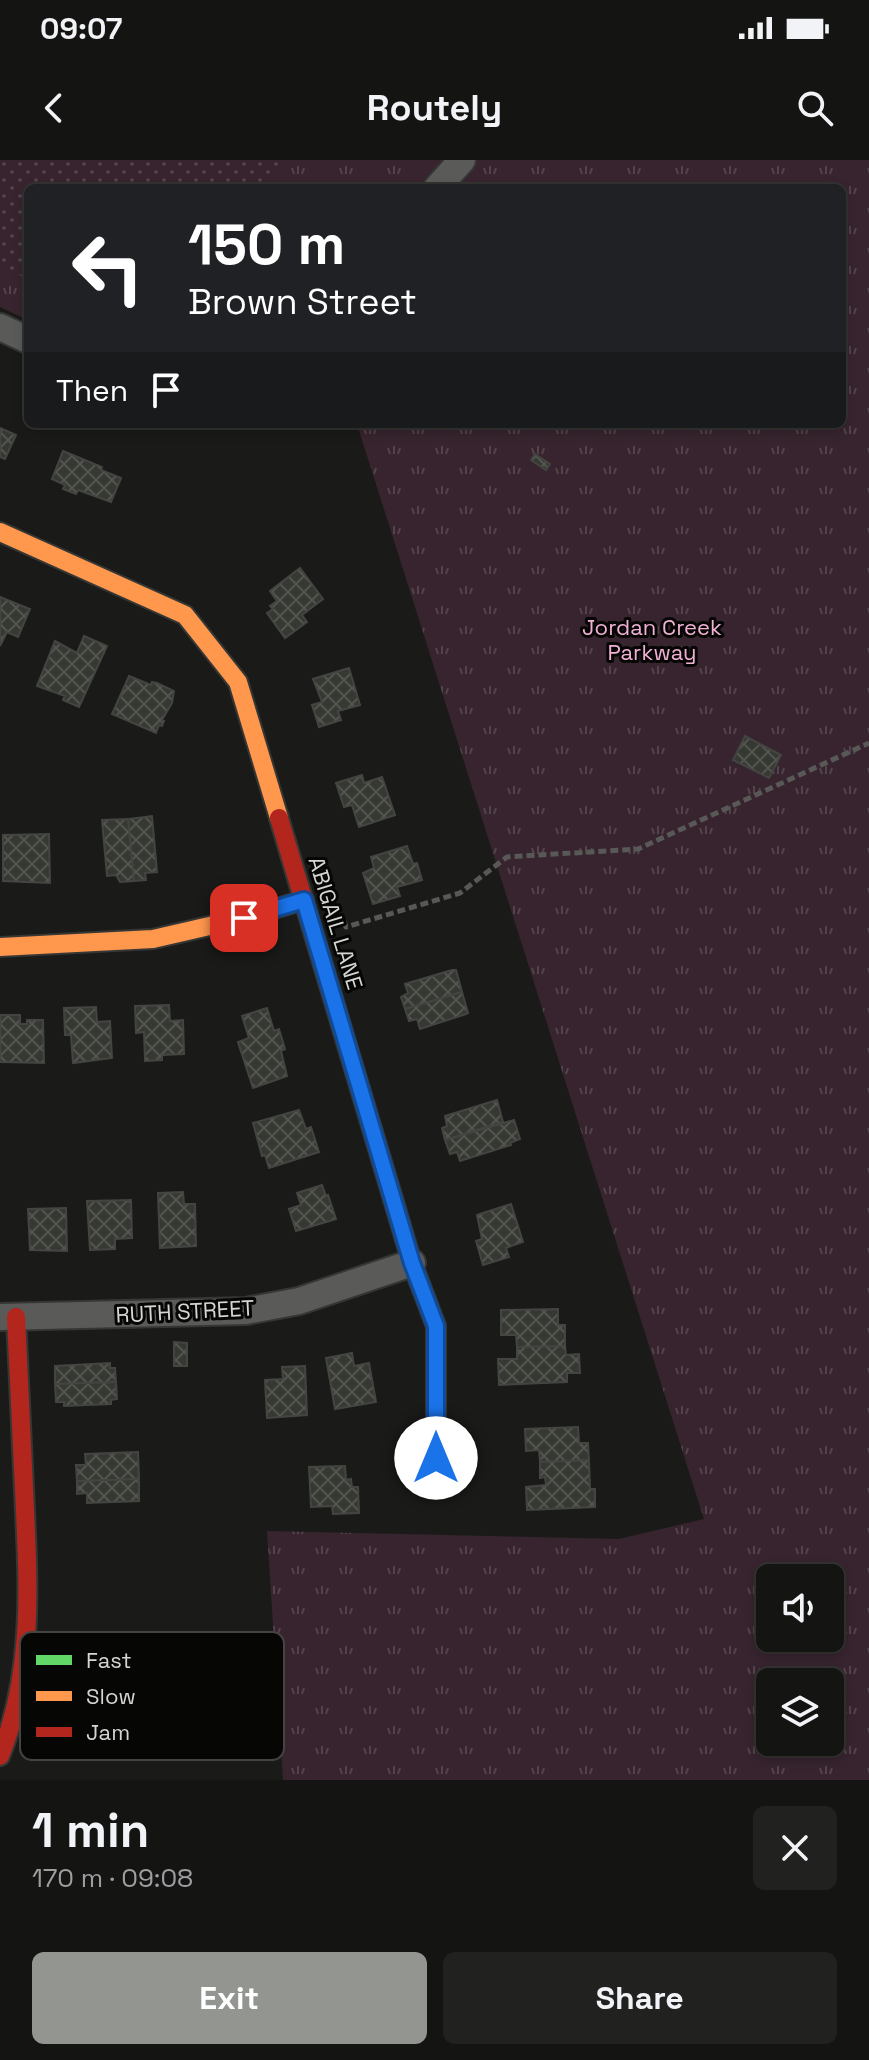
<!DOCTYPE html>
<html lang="en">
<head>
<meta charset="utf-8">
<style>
  body { margin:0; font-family:"Space Grotesk",sans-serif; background:#212120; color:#f1f3f6; height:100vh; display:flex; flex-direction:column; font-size:30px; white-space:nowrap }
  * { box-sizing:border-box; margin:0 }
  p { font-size:26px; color:#9d9e9f }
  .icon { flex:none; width:44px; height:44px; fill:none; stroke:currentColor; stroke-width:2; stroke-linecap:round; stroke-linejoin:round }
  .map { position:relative; height:1620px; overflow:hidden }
  .details { display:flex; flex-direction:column; background:#141412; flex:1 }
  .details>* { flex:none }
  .banner { position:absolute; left:24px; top:24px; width:822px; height:244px; border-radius:12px; box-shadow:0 4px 12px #0003,0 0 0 2px #333332; background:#202124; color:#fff; overflow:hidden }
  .fabs { position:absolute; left:756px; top:1404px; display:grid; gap:16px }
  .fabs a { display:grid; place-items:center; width:88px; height:88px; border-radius:12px; background:#141412; box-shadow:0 4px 12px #0003,0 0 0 2px #333332; font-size:40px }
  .pin { position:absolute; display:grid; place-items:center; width:68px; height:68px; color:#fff; margin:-34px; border-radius:16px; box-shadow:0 4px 12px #0006 }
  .me { position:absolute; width:88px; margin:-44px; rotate:0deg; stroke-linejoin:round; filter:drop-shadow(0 0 6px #0008) }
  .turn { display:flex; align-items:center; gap:28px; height:168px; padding:0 32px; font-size:36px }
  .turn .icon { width:104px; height:104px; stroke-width:2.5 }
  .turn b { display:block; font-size:56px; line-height:68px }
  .then { display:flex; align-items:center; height:76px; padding:0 32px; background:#0003; gap:16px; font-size:30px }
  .round { display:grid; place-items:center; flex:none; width:84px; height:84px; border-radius:12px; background:#212120 }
  .head { display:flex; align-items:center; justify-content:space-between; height:136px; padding:0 32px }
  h1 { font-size:48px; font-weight:800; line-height:60px }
  .primary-button { display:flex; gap:16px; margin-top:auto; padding:16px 32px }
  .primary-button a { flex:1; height:92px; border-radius:12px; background:#939591; color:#fff; font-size:32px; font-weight:800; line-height:92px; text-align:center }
  .primary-button a+a { background:#212120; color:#f1f3f6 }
  .status { display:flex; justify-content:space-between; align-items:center; height:56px; padding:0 40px; background:#141412; direction:ltr }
  .status svg { height:22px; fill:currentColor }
  header { display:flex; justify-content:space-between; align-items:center; height:104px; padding:0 32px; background:#141412; font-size:36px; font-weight:800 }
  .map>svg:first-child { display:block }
  .park { fill:url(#park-tufts); fill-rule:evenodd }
  .garden { fill:url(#garden-dots) }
  .building { fill:url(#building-cross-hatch); stroke:#444542; stroke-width:2 }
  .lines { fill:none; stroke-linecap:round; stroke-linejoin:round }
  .street-casing { stroke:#363735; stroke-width:30 }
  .fast-casing { stroke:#363735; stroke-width:22 }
  .slow-casing { stroke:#363735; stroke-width:22 }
  .jam-casing { stroke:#363735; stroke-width:22 }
  .path { stroke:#585957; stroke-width:5; stroke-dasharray:8 4; stroke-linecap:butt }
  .street { stroke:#5a5b59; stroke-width:26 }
  .fast { stroke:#63d668; stroke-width:18 }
  .slow { stroke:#ff974d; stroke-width:18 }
  .jam { stroke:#b3261e; stroke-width:18 }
  .route-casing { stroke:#114b97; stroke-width:20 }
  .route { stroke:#1a73e8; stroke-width:14 }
  .labels { text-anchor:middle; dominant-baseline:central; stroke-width:6; stroke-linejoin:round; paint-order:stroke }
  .park-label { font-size:22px; fill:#f2b0d5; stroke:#060605 }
  .street-label { font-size:22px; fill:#d4d6d2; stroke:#060605 }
  .key { fill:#060605; stroke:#444442; stroke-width:2 }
  .key-label { font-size:22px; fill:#d4d6d2 }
</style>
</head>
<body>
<div class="status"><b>09:07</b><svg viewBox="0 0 49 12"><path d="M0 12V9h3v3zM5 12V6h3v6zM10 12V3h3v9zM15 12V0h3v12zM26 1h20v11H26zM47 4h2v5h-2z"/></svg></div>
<header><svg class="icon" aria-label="back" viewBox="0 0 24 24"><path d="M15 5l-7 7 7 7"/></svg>Routely<svg class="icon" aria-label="search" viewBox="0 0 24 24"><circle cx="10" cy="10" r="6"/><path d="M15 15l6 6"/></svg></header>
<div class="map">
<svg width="869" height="1620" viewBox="0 0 869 1620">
  <defs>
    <pattern id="park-tufts" width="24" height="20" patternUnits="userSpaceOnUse" patternTransform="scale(2)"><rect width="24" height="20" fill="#37242e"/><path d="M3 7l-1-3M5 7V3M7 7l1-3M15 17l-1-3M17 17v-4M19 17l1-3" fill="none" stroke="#53434b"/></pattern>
    <pattern id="garden-dots" width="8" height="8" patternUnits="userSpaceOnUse" patternTransform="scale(2)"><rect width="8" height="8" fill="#37242e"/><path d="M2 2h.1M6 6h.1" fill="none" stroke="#53434b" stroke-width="1.8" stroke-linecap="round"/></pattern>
    <pattern id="building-cross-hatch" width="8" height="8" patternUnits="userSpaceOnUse" patternTransform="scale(2)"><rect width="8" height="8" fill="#363932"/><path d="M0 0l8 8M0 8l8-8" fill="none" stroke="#52554f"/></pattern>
  </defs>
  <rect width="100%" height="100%" fill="#1a1b18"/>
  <path class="park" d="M0,0H869V1620H283L267,1371L619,1379L704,1359L357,264H842V28H28V160L0,147ZM770,1418H830V1478H770ZM770,1522H830V1582H770Z"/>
  <path class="garden" d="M0,0H285L257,28H28V119L0,106Z"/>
  <path class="building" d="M0,268L16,275L5,299L0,297Z
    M63,291L102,307L101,310L121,318L111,342L78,330L76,334L63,329L65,325L52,319Z
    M535,294L550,304L546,310L531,300Z
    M300,408L323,439L302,455L307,462L285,478L267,453L273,449L270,446L277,441L270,431Z
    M0,437L30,449L18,477L7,472L0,486Z
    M84,476L107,486L79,547L63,540L65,536L37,526L55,481L77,493Z
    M349,508L360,545L338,551L341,560L319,567L312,545L322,542L313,519Z
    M129,516L151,525L152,522L157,523L174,531L172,543L162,560L164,561L162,566L159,565L156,573L112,554Z
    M745,576L781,595L769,618L733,600Z
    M362,615L364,623L382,617L395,655L359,667L352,645L344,647L336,623Z
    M152,656L157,712L145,713L146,720L134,721L128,659Z
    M128,659L134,721L120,722L116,715L107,716L102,660Z
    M49,674L50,723L3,721V675Z
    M407,686L413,704L417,703L422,720L397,727L400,736L373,744L363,713L374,708L371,697Z
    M452,810H456L462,832L405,849L401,837L408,833L405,824Z
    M462,832L468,853L466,854L420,869L417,859L409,861L405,849Z
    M169,845L170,861L183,860L184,894L162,895V900L145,901L144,872L136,873L135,846Z
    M96,847L97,862L110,861L112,898L73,903L71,875H65L64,848Z
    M267,848L274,871L279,869L285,889L281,891L287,916L253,928L238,882L249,878L242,856Z
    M0,855H20V864H27V860H43L44,903L0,902Z
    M497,940L503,962L445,980L442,968L447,966L445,956Z
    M299,950L306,969L311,967L319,992L269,1008L265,995L262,996L253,963Z
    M514,960L520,979L510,983L511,985L460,1001L457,992L450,994L445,980Z
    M322,1025L326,1036L328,1035L336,1059L296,1071L289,1049L301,1045L297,1033Z
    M183,1032L184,1044H195L196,1086L160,1088L158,1033Z
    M131,1040L132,1078L115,1079V1089L90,1090L87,1041Z
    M511,1044L523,1082L506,1088L509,1097L483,1105L476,1081L482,1079L477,1055Z
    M66,1048L67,1091L30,1090L28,1049Z
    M558,1149V1165H565V1186L517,1187L516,1175H501V1150Z
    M174,1182L187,1183V1206H174Z
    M565,1186L566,1195L579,1194L580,1213H567V1222L499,1225L498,1199H517V1187Z
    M352,1193L354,1206L369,1203L376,1242L335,1249L326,1198Z
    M110,1203V1208H115L116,1222L55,1224V1206Z
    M305,1206L307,1255L267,1258L265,1220L283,1219L282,1207Z
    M116,1222L117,1239L111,1240V1244L64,1246V1242H56L55,1224Z
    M578,1267L579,1283H588L589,1300L540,1302L539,1290L526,1291L525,1269Z
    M138,1292L139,1319L77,1321L76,1305H86L85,1294Z
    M589,1300L590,1329H595V1347L527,1350L526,1327L546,1325L545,1317L540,1318V1302Z
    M345,1306L346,1320L351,1319L352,1327H358L359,1353L333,1354L332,1346L311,1347L309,1307Z
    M139,1319V1341L87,1343V1333L77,1334V1321Z"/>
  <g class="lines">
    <g class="street-casing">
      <path id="street" d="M437,28L462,0
        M0,167L28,180
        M0,1157L246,1151L299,1141L412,1103"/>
    </g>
    <g class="fast-casing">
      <path id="fast" d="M393,1039L412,1103L436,1166V1298"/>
    </g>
    <g class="slow-casing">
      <path id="slow" d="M0,372L185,455L238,522L279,658
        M0,787L153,779L244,758L304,740"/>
    </g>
    <g class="jam-casing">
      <path id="jam" d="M279,658L393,1039
        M0,1596C35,1510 28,1420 24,1329C21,1272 19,1214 16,1157"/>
    </g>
    <path class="path" d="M344,761L346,767L460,733L507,697L638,689L869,583"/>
    <use href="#street" class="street"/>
    <use href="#fast" class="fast"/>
    <use href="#slow" class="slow"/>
    <use href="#jam" class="jam"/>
  </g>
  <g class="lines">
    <g class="route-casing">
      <path id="route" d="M244,758L304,740L412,1103L436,1166V1298"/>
    </g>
    <use href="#route" class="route"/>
  </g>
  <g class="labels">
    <g class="park-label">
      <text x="652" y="467">Jordan Creek<tspan x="652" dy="25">Parkway</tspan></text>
    </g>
    <g class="street-label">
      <text transform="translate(336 763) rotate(73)">ABIGAIL LANE</text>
      <text transform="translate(185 1151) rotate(-3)">RUTH STREET</text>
    </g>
  </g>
  <rect x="20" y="1472" width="264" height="128" rx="12" class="key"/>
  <rect x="36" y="1495" width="36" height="10" fill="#63d668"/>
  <rect x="36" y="1531" width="36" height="10" fill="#ff974d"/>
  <rect x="36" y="1567" width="36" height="10" fill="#b3261e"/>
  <g class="key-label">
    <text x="86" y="1508">Fast</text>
    <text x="86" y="1544">Slow</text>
    <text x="86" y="1580">Jam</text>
  </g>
</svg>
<div class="fabs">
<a><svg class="icon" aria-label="sound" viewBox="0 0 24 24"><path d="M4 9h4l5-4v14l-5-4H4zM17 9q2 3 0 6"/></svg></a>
<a><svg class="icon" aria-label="layers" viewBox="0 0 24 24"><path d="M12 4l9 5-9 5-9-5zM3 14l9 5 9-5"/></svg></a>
</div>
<div class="pin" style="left:244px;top:758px;background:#d93025"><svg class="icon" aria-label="arrive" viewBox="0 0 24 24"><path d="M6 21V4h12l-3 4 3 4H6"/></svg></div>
<svg class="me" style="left:436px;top:1298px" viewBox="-20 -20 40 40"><circle r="19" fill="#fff"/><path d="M0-13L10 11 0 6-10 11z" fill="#1a73e8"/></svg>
<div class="banner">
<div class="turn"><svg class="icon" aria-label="left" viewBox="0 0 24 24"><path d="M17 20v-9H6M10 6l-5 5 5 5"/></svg><div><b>150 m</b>Brown Street</div></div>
<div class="then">Then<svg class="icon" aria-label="arrive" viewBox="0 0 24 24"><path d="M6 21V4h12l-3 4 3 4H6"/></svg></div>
</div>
</div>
<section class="details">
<div class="head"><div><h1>1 min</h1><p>170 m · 09:08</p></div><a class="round"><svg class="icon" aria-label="close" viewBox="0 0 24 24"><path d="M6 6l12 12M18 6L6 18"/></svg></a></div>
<div class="primary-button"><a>Exit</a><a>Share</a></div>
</section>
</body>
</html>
